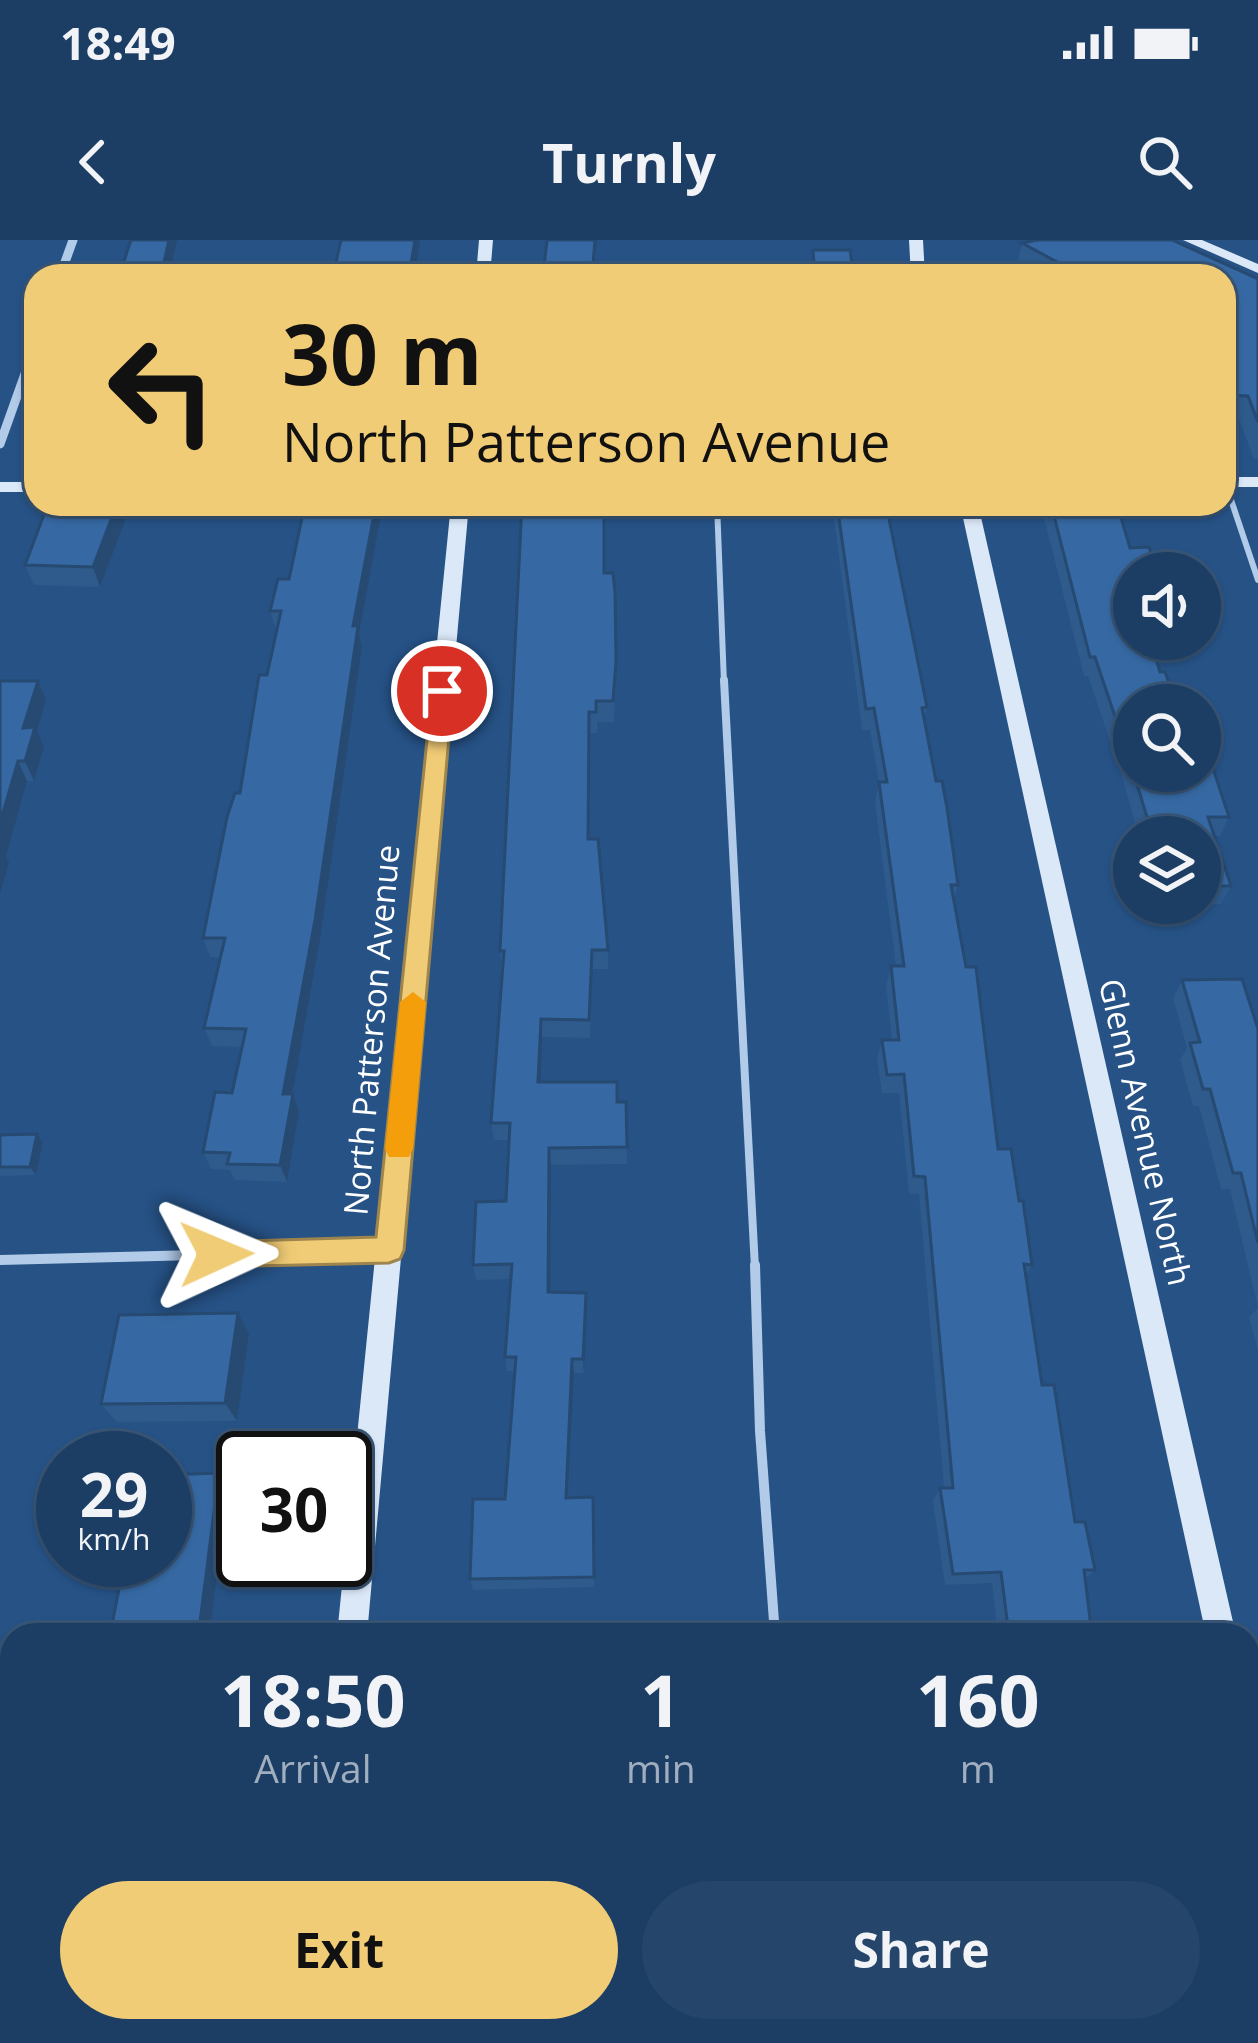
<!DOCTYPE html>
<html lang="en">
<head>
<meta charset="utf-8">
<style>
  body { margin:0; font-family:"Open Sans",sans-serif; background:#25456a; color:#f1f3f6; height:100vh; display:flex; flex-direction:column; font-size:45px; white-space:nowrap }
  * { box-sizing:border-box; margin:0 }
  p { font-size:39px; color:#a0aebf }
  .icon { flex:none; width:66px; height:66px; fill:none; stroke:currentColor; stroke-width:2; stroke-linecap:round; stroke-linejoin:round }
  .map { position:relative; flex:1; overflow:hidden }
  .side { position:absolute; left:0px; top:1383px; width:1260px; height:420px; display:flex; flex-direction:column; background:#1c3e64; border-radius:36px 36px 0 0; box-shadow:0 3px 9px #0004,0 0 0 3px #3a5778 }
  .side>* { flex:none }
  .banner { position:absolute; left:24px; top:24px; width:1212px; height:252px; border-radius:36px; box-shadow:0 3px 9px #0004,0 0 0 3px #3a5778; background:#f1cc76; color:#111; overflow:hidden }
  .tools { position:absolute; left:1113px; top:312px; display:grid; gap:24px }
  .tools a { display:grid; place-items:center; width:108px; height:108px; border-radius:50%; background:#1c3e64; box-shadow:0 3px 9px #0004,0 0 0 3px #3a5778; font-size:60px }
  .speed { position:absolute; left:36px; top:1191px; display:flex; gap:24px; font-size:60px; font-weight:700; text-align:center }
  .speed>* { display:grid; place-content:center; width:156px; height:156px; border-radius:50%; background:#1c3e64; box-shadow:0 3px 9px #0004,0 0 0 3px #3a5778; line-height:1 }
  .speed small { font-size:30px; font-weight:400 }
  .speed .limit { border:6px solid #111; border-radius:18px; background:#fff; color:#111 }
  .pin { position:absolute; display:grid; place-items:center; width:102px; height:102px; color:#fff; margin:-51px; border:6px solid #fff; border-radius:50%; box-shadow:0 3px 12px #0007 }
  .me { position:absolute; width:132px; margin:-66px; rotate:89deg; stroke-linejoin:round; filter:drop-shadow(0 0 9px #0008) }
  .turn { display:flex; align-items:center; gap:42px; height:252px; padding:0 60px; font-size:54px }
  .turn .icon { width:156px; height:156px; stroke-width:2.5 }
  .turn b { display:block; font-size:84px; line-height:102px }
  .eta { display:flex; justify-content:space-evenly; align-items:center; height:204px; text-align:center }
  .eta b { font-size:72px; font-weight:700; line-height:84px }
  .cta { display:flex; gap:24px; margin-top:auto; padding:24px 60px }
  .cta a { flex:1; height:138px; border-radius:72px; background:#f1cc76; color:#111; font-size:48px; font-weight:700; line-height:138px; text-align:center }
  .cta a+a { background:#25456a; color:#f1f3f6 }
  .status { display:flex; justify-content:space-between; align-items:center; height:84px; padding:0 60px; background:#1c3e64; direction:ltr }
  .status svg { height:33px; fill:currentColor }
  header { display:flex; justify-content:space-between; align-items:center; height:156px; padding:0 60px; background:#1c3e64; font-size:54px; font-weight:700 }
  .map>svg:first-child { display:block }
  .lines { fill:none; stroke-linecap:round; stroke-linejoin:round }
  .lane-far2 { stroke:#b1cbe8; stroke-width:6 }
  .lane-far1 { stroke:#b1cbe8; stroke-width:8 }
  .lane { stroke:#b1cbe8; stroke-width:10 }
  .street-far1 { stroke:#b1cbe8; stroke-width:9 }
  .street { stroke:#b1cbe8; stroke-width:10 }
  .secondary { fill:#dbe8f7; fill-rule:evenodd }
  .wall { fill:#2e5a8c }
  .shaded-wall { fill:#264a72 }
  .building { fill:#3669a3; stroke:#264a72; stroke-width:3 }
  .route { fill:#f1cc76; stroke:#9d854d; stroke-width:3 }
  .slow { fill:#f59e0b }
  .labels { text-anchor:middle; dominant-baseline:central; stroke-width:12; stroke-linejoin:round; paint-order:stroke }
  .street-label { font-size:33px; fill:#fff; stroke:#265286 }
</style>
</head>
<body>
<div class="status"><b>18:49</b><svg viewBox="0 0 49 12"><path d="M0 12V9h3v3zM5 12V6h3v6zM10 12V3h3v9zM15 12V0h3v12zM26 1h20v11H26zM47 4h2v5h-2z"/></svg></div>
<header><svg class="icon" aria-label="back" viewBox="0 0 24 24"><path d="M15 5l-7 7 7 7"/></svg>Turnly<svg class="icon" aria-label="search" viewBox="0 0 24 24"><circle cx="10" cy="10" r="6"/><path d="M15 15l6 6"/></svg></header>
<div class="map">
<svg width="1258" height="1803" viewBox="0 0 1258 1803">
  <rect width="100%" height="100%" fill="#265286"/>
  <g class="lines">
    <path class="lane-far2" d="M1225,242L1258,340
      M717,264L724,443"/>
    <path class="lane-far1" d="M724,440L755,1028"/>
    <path class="lane" d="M755,1025L760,1191L775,1395
      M805,1791L806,1803"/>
    <path class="street-far1" d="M60,36L73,0
      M0,204L36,103"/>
    <path class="street" d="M0,1020L389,1010"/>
    <path class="secondary" d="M479,0H493L490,36H476Z
      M909,0H923L925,36H911Z
      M1183,0H1202L1258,24V33Z
      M1224,237H1258V247H1224Z
      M0,242H36V252H0Z
      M451,264H469L367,1395H337Z
      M960,264H978L1236,1395H1206Z
      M1248,1503L1258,1507V1579L1248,1574Z
      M297,1791H331L330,1803H296Z"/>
  </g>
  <path class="wall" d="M547,0H597L594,36H543Z
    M1022,3L1258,39V219H1254L1239,179H1224V36H1036L1017,26Z
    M48,264H126L128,273L100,347L34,345L25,325Z
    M305,264H381L382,269L359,394L362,407L320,699L292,854L299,872L287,942L235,940L230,930L211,929L203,912L232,853L242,807L212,806L204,788L220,717H210L203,698L240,553L277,392L270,371L289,339Z
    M832,264H886L927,467L924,479L958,645L954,659L998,909L1019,961L1032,1025L1026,1036L1042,1145L1075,1282L1095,1330L1085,1339L1092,1395H998L992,1343L945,1345L933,1261L940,1248H944L919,954H909L899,853H882L877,819L882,800H892L886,745L891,726H896L875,563L879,542L870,490H862Z
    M1048,264H1117L1134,333V465L1229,577L1220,596H1214L1231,646L1221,664L1159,666L1158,663H1200V597H1139L1123,540L1088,436H1084L1044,278Z
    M605,333L615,352L616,441L614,482H597V493H589L588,599L608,710V729H592L590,798L542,797L540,842L618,862H626L627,924L551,925L550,1052L587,1068L584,1133H574L568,1258L594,1269V1347L473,1350L470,1339L505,1259L515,1131H507L505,1117L511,1039L476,1040L473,1025L506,961L509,900H494L491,883L502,730L500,711Z
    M0,441L46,460L37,491L44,507L34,541H27L6,616L9,623L0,654Z
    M1182,740L1258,789V1111L1249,1077L1258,1068L1230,949H1221L1199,866H1193L1180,820L1187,808L1173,758Z
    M37,894L43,902L36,935L0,936V895Z
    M238,1073L249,1094L237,1181L117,1182L101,1164Z
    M219,1233L228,1245L211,1382L224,1391V1395H110L121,1334L87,1336L74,1325Z
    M1013,1791H1175L1177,1803H1014Z"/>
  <path class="shaded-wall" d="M169,0H177L169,36H161Z
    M415,0H420L415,36H409Z
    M595,0H597L593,36V24Z
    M117,264H126L128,273L100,347L93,327Z
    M375,264H381L382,269L359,394L362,407L320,699L289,872L283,854L353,386Z
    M38,441L46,460L37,491L44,507L34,541L25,521L23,488Z
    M18,521L27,541L6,616L9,623L0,654V583Z
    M541,779L542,797L540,860L538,842Z
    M293,854L299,872L287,942L280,925Z
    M37,894L43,902L36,935L30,927Z
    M549,908L551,925L550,1067L548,1052Z
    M586,1053L587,1068L584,1133L583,1119Z
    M238,1073L249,1094L237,1181L225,1163Z
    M572,1119L574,1133L567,1269L566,1258Z
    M219,1233L228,1245L210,1391L200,1382Z
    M214,1382L224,1391V1395H212Z
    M153,1791H166L164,1803H151Z"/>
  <path class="building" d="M131,0H169L161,36H119Z
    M341,0H415L409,36H333Z
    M547,0H595L593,24L588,23L587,36H543Z
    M1038,0H1172L1258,39V182L1248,156L1224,155V119H1234L1224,113V36H1159L1157,33L1150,36H1083L1022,3Z
    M813,10H850L854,36H748L747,26L814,25Z
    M48,264H117L93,327L25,325Z
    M305,264H376L353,386H358L315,680L283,854H293L280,925L227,924L230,913L203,912L215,852L232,853L246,789L204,788L225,698H203L227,577L235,553H240L259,435H267L281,371H270L278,339H289Z
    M522,264H604V333H613L615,352L616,421L613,461H596V472H589L588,599H598L608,710H592L589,780L541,779L538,842H617V862H626L627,907L549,908L548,1052L586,1053L583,1119H572L566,1258L593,1257L594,1337L470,1339L473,1259H505L516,1117H505L512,1024L473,1025L476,962L506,961L510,883H491L504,711H500Z
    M837,264H886L927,467L922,468L936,541H942L947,568L958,645H951L966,727H976L998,909H1011L1019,961H1023L1032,1025L1024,1024L1042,1145H1054L1075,1282H1085L1095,1330H1084L1092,1395H1009L1001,1332L953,1334L940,1248H953L925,937L914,936L904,834L887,835L882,800H899L891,726H904L879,542H887L874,468L866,469Z
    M1051,264H1117L1130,308L1149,307L1157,333H1134V399H1150L1160,432H1165L1177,465H1134V531H1200V498H1203L1229,577H1208L1231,646H1200V597H1153L1130,521L1095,417H1090Z
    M0,441H38L23,488L35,487L25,521H18L0,583Z
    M1242,739L1258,789V1003L1241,933H1233L1210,849H1203L1190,803L1200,802L1182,740Z
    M37,894L30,927H0V895Z
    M238,1073L225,1163L101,1164L119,1075Z
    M219,1233L200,1382H214L212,1395H110L124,1323L74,1325L75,1320H165V1235Z
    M18,1791H153L151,1803H16Z
    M439,1791H598V1803H438Z
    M725,1791H778L779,1803H726Z
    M1024,1791H1175L1177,1803H1026Z"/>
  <path class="route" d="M442,443L453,451L404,1010L400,1019L389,1023L216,1027L206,1023L202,1014L206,1005L216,1002L376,997L432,451Z"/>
  <path class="slow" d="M413,752L426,762L413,909L409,917H389L385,909L400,762Z"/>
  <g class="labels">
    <g class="street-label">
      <text transform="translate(371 790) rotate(-85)">North Patterson Avenue</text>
      <text transform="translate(1146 892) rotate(77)">Glenn Avenue North</text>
    </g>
  </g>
</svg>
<div class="tools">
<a><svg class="icon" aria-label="sound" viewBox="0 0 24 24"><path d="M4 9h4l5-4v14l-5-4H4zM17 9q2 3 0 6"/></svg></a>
<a><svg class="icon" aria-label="search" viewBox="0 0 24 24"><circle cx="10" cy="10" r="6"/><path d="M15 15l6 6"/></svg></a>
<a><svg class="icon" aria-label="layers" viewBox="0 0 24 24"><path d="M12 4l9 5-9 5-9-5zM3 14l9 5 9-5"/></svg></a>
</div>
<div class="speed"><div>29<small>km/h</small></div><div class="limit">30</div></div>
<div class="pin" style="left:442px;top:451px;background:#d93025"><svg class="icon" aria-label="arrive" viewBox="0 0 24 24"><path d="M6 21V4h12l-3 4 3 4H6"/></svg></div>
<svg class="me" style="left:216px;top:1014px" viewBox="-20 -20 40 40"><path d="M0-17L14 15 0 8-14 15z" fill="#f1cc76" stroke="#fff" stroke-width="4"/></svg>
<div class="banner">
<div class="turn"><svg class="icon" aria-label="left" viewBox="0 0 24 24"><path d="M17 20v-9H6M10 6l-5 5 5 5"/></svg><div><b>30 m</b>North Patterson Avenue</div></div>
</div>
<section class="side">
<div class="eta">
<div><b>18:50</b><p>Arrival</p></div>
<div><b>1</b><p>min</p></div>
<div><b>160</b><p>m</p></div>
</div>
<div class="cta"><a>Exit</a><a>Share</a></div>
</section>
</div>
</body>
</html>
